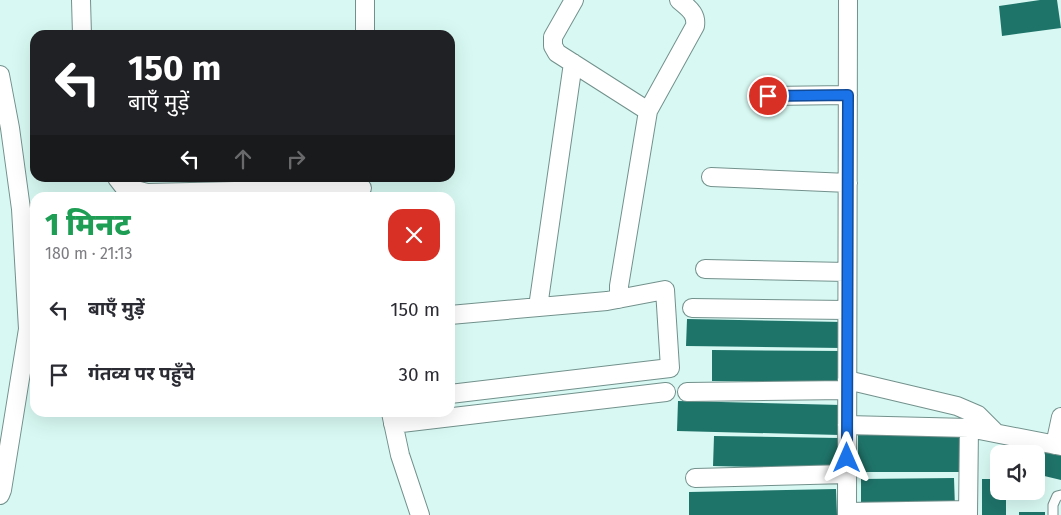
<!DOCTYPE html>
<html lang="hi">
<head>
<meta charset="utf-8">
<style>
  body { margin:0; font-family:"Fira Sans","Noto Sans Devanagari",sans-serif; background:#f2f2f3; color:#2b2b33; height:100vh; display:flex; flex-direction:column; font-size:19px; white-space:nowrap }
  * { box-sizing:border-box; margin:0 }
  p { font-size:16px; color:#7c7c81 }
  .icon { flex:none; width:28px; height:28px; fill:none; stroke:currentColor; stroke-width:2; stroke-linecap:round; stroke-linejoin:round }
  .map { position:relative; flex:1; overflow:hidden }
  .side { position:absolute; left:30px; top:192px; width:425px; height:225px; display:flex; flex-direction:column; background:#fff; border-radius:15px; box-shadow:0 5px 20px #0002 }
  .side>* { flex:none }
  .banner { position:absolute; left:30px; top:30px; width:425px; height:152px; border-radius:15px; box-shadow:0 5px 20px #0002; background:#202124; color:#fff; overflow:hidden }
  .buttons { position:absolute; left:990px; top:445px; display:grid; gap:10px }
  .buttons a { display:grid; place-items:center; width:55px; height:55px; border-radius:10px; background:#fff; box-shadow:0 5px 20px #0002; font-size:25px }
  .pin { position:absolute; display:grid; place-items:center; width:42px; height:42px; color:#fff; margin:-21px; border:2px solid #fff; border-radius:50%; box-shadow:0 1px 5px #0007 }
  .me { position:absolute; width:55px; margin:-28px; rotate:0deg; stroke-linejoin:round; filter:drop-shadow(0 0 4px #0008) }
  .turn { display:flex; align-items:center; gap:18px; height:105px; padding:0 15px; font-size:22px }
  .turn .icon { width:65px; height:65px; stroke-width:2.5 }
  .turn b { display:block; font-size:35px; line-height:42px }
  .lanes { display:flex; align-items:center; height:48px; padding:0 15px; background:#0003; justify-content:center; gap:25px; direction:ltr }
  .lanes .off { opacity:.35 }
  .round { display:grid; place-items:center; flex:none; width:52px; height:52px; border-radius:15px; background:#f2f2f3 }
  .summary { display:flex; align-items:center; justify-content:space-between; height:85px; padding:0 15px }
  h1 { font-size:30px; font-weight:800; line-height:38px; color:#1e9e55 }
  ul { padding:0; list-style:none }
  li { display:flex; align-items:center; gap:15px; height:65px; padding:0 15px }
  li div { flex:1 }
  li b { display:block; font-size:19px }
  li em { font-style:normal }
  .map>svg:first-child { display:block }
  .building { fill:#1f746a }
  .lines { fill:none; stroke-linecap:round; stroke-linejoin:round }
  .lane-casing { stroke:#73918c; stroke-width:11 }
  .street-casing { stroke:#73918c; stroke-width:20 }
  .lane { stroke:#fff; stroke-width:9 }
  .street { stroke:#fff; stroke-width:18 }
  .route-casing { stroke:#114b97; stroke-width:12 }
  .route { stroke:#1a73e8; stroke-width:9 }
</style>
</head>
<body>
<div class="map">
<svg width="1061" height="515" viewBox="0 0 1061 515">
  <rect width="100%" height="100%" fill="#d8f9f3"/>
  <path class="building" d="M1040,0H1057L1061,28L1002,36L999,6Z
    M687,319L843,322L842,348L686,346Z
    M712,350L843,351L842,382L712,381Z
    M678,401L841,405L840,435L677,431Z
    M858,428H960V472H858Z
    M714,436L839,438L838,469L713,466Z
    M1024,441L1061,449V480L1036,474V454H1021Z
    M954,478L955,508L861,509V479Z
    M982,479H999V491H1006V515H982Z
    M836,489L837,515H689V492Z
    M1019,512H1045V515H1019Z"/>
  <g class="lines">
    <g class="lane-casing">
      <path id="lane" d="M1053,515V505L1057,496L1061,495"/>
    </g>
    <g class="street-casing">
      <path id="street" d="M81,0L82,35
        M574,0L553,37V46L557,53L648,111
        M365,35V0
        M0,75L10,128L21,209L28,329L2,490L0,495
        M768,96L848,95
        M711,177L848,183
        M117,178L124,187L147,193L362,188
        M705,269L847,272
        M619,299V286L648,111L695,26C697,13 688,8 679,0
        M538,307L573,63
        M692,308L847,310
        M450,315L607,301L665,290L670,368L450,394
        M847,380L957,406L978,415L996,433
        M687,392L847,390
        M391,413L400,455L420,515
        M393,424L666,392
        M847,425L969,428L1061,446
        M1055,445L1061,417
        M695,478L847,474
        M847,512L968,510
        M847,515L848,0
        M968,515L969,428"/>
    </g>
    <use href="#lane" class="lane"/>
    <use href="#street" class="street"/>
  </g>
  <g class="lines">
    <g class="route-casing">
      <path id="route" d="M768,96L848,95L847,458"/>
    </g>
    <use href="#route" class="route"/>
  </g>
</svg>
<div class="buttons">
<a><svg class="icon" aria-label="sound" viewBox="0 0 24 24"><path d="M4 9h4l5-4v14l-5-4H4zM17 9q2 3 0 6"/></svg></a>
</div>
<div class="pin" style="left:768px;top:96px;background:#d93025"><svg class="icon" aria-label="arrive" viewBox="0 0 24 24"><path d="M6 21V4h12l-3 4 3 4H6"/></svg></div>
<svg class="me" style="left:847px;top:458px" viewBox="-20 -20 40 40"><path d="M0-17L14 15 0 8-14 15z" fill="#1a73e8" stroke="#fff" stroke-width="4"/></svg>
<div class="banner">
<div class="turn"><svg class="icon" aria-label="left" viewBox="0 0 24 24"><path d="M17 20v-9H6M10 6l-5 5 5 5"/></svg><div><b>150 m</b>बाएँ मुड़ें</div></div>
<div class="lanes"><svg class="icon" aria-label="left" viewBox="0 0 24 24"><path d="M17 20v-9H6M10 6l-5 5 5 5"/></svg><svg class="icon off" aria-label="ahead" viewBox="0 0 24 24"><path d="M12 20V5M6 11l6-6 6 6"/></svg><svg class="icon off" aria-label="right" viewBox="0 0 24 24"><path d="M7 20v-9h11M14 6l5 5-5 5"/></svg></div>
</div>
<section class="side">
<div class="summary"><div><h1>1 मिनट</h1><p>180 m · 21:13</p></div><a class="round" style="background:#d93025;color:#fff"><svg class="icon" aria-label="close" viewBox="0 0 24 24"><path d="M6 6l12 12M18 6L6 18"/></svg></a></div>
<ul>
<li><svg class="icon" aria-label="left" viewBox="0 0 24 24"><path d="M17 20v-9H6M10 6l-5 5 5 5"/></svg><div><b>बाएँ मुड़ें</b></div><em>150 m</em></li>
<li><svg class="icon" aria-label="arrive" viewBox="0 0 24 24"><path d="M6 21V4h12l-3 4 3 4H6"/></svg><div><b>गंतव्य पर पहुँचे</b></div><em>30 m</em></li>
</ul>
</section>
</div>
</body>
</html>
